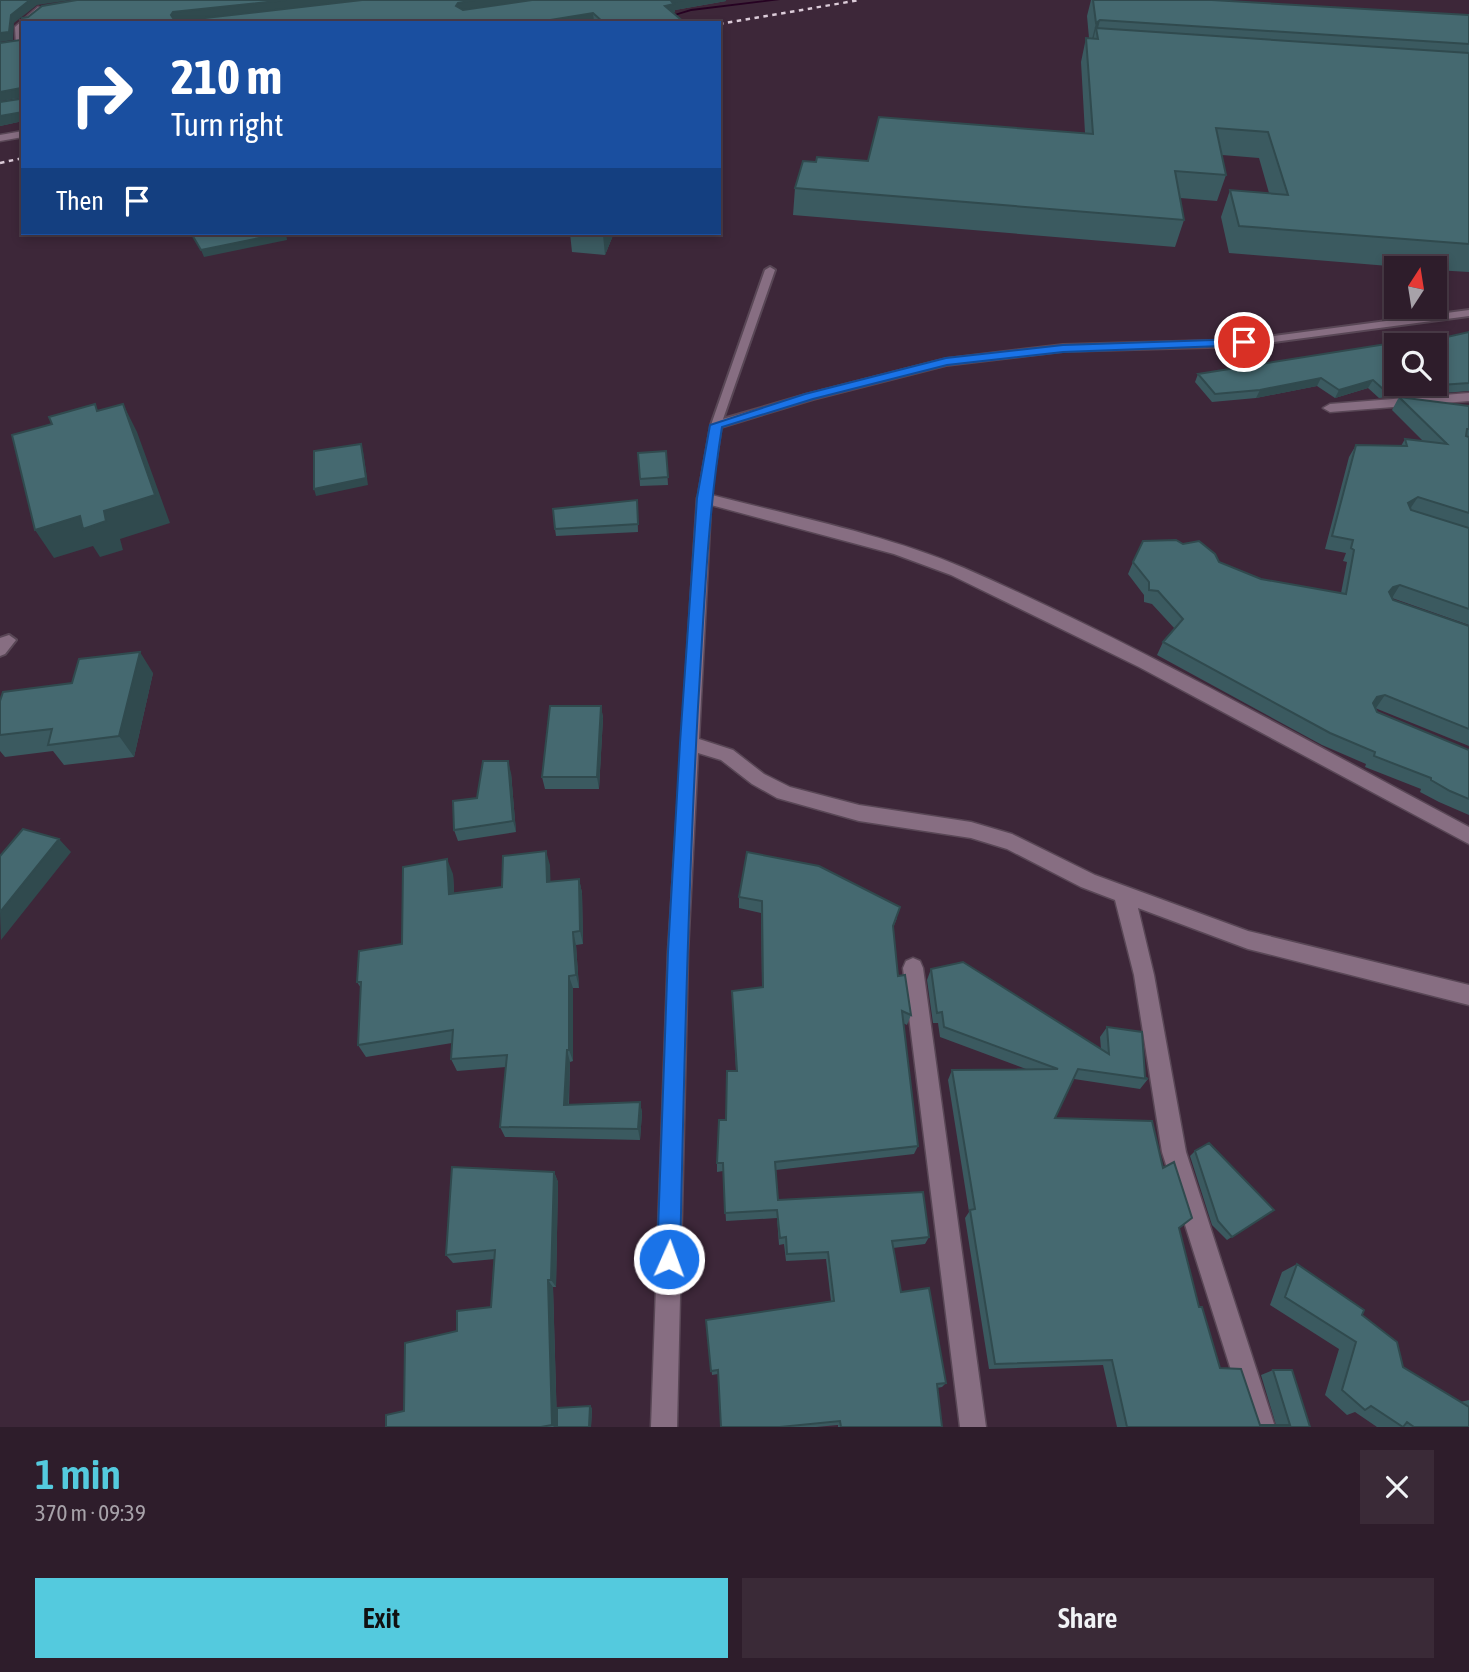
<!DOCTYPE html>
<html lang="en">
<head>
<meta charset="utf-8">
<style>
  body { margin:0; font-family:"Asap Condensed",sans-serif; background:#3a2a37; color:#f1f3f6; height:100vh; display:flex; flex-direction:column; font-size:26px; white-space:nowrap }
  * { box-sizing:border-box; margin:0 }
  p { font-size:23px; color:#a7a2a9 }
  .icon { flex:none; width:38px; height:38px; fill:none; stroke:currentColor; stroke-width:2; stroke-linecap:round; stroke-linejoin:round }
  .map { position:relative; height:1427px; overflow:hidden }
  .panel { display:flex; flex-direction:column; background:#2e1d2b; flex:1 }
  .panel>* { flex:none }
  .hud { position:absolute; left:21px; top:21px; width:700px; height:214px; border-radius:0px; box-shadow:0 4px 10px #0003,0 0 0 2px #493b47; background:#1a4fa0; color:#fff; overflow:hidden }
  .needle { width:46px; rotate:12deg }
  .controls { position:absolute; left:1384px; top:256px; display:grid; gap:14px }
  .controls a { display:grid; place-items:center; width:63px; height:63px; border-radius:0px; background:#2e1d2b; box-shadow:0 4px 10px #0003,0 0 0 2px #493b47; font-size:35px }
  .pin { position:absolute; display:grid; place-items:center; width:60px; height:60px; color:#fff; margin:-30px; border:4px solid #fff; border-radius:50%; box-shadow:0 2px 7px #0007 }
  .me { position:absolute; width:77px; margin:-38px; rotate:2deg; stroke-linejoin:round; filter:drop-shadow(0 0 5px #0008) }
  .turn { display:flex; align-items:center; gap:24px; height:147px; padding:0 35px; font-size:32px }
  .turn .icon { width:91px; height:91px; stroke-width:2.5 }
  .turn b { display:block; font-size:49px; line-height:60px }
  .then { display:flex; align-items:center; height:66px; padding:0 35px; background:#0003; gap:14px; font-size:26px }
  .round { display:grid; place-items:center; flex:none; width:74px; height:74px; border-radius:0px; background:#3a2a37 }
  .head { display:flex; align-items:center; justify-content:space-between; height:119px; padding:0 35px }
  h1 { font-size:42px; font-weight:600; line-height:52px; color:#54cade }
  .action { display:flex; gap:14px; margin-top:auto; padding:14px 35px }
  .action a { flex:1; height:80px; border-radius:0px; background:#54cade; color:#111; font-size:28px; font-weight:600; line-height:80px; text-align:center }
  .action a+a { background:#3a2a37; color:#f1f3f6 }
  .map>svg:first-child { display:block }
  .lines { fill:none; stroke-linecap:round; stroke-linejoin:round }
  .stream { fill:#260222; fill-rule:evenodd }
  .service-casing { stroke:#594756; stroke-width:4 }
  .minor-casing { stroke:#594756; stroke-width:3 }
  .service { fill:#876e82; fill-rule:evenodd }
  .minor { fill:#876e82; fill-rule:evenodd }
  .rail { stroke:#dbcbd8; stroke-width:2.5; stroke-dasharray:4.5 4.5; stroke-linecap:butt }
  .wall { fill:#3b5a60 }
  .shaded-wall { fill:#304a4e }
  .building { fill:#456970; stroke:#304a4e; stroke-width:2; fill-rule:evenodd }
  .route { fill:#1a73e8; stroke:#114b97; stroke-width:2 }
</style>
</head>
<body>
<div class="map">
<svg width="1469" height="1427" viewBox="0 0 1469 1427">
  <rect width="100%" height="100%" fill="#3d2739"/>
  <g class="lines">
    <path class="stream" d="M766,0H780L691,11L664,19L662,18L691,9Z"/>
    <g class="service-casing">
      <path id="service" d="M770,267L775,270L723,419L805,395L946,359L1063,345L1244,340L1469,310V316L1244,346L1063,351L946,365L813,399L721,427L710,498L708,501H700L698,498L711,425L765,270Z
        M9,635L16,640L5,654L0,656V638Z"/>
    </g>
    <g class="minor-casing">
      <path id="minor" d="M38,7L45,9L29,23H23V44L16,45L15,27Z
        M23,131V137L0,141V135Z
        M1469,393V401L1330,412L1323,408L1330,404Z
        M704,493C787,515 886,534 964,568C1136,643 1303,739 1469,827V844L1139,667L951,575L894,554L711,505L699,739L733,750L764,774L790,787L859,805L971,822L1012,834L1095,875L1248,931L1469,985V1005L1248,949L1138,908L1154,975L1186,1152L1275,1427H1249L1162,1152L1134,975L1115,900L1081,887L1007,849L971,838L859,821L777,798L752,784L721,760L698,753L688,952L677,1427H651L668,952L697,498Z
        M913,958L920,961L923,968L986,1427H960L903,968L906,961Z"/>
    </g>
    <use href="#service" class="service"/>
    <use href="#minor" class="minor"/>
    <path class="rail" d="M719,24L860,0
      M0,163L23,158"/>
  </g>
  <path class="wall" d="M77,0H358L200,18L362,0H529L486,6L532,0H726V1L675,10V12L673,13L685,23H595L594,21L584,23H23V121L0,126V102L19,99L20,98L0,101V43L21,40L22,18L28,17L42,6Z
    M1091,0H1212L1469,15V272L1435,270V268H1413L1229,253L1221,217L1230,190L1269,193L1259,158L1222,155L1226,175L1217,201L1180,198L1184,220L1175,247L793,215L795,188L816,162L868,161L1085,133L1081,62L1086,38H1089L1087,16Z
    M570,233H614L605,255L572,252Z
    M1469,332V391L1379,398L1368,388L1335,398L1317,386L1256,398L1212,402L1195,382L1198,374L1434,340Z
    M1399,397L1469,406V625L1392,598L1393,600L1469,626V746L1375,708L1377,712L1469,750V815L1439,802L1420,792L1421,789L1365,767L1366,764L1322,745L1157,655L1163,642L1175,629L1152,604L1144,602V595L1128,574L1133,562H1219L1261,579L1341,593L1347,562L1343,561L1346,553L1325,549L1349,457L1356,445L1401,446L1405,439L1423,441L1392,410Z
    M666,451L668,485L640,486L638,453Z
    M637,500L638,532L556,536L555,529Z
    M153,673L134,757L64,765L53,751L5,757L0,751V701L72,683Z
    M601,706L603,718L599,789H545L542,777Z
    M511,773L516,832L458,841L454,830L477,798Z
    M550,865V882L579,879L582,893L583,944L576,945L579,988H573V1061L570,1062L569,1105L640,1102L642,1113L640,1140L505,1137L500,1127L506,1067L457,1071L451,1059L452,1043L366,1057L358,1045L361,988L357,982L402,944L453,874L454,893L502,887Z
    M739,897L897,918L893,928L898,976L911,1015L907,1025L903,1023L918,1146L914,1154L776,1170L778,1200L929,1237L925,1244L893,1248L901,1292L946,1383L942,1387L937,1388L942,1427H838V1425L816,1427H721L718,1374L712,1375L706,1320L831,1301L826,1259L786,1261L784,1244L779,1245L777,1218L726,1221L723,1171L717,1172V1163L736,1071L732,991L762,988L761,913L739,908Z
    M931,969L1101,1049L1100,1037L1107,1027L1145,1077L1148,1079L1140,1089L1074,1079L1055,1118L1163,1168L1199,1307L1220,1368L1260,1425H1276L1261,1375L1273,1370L1310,1427H1117L1103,1365L989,1369L965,1218L969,1212L948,1080L952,1070L1026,1069L940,1037L938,1023H933L927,980Z
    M1195,1151L1274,1210L1227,1240L1212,1225L1190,1156Z
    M554,1172L558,1182L556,1287H553L557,1425L592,1408L591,1427H386L404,1411L457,1331L491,1307L495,1259L453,1263L446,1255Z
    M1297,1264L1362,1315L1403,1367L1460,1402L1469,1400V1427H1377L1355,1412L1347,1415L1325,1395L1339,1349L1270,1305L1282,1272Z"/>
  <path class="shaded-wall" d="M30,0H72L37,5L14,23L13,40L0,42V33L11,15Z
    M286,0H358L173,23L171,15L173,12Z
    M475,0H529L457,14L456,6L458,3Z
    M685,0H726V1L675,10V12L666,14L665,6L672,2Z
    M593,13L594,21L584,23H532Z
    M1100,20L1097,32L1096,28L1092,45L1090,47L1096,23Z
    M21,88L23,97L0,101V92Z
    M23,112V121L0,126V116Z
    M284,233H287H286L287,240L204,257L201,250Z
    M604,233H614L605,255L603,235Z
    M1321,378L1317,386L1256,398L1260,390Z
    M1373,380L1368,388L1335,398L1339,390Z
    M123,404L137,432L170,523L120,539L123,550L100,557L93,546L54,558L35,530L80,516Z
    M361,444L363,451L368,485L316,496L314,489Z
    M1418,497L1410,509L1408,503Z
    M1400,585L1392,598L1384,600L1393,587Z
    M140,652L153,673L134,757L119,736Z
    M1385,695L1376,708L1368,710L1377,697Z
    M601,706L603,718L599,789L597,777Z
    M508,761L511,773L516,832L513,821Z
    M59,839L71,852L1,940L0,912Z
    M546,851L550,865L551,896L547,882Z
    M447,859L453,874L455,907L449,894Z
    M579,879L582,893L583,944L580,931Z
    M573,932L576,945L579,988L576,975Z
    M569,976L573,988V1061L569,1050Z
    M567,1050L570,1062L568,1116L564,1105Z
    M640,1102L642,1113L640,1140L638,1129Z
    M554,1172L558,1182L556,1287L551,1280Z
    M548,1280L553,1287L557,1427H554L552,1425Z
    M590,1406L592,1408L591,1427H589Z"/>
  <path class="building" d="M0,0H30L11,15L9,32L0,33Z
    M77,0H286L173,12L171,15L173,18H205L362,0H475L458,3L456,6L463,10L532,0H685L672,2L674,4L665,6L685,23H604L593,13L532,23H23V112L0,116V102L19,99L21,88L0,92V43L21,40L22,18L28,17L42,6Z
    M1093,0H1212L1469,15V44L1100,20L1096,23Z
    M1096,28L1469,53V244L1239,226L1230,190L1288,195L1268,132L1216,128L1226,175L1175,171L1184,220L795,188L803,161L816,162L817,157L868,161L879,117L1093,134L1086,38L1098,39Z
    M191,233H284L201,250Z
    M573,233H604L603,235Z
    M1469,332V383L1383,389L1373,380L1339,390L1321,378L1260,390L1215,394L1198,374L1430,337L1434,340ZM1396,345H1435V383H1396Z
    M1399,397L1469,406V429H1467L1466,436L1469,437V513L1418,497L1408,503L1411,510L1469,528V609L1400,585L1393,587L1389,592L1393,600L1469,626V729L1385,695L1377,697L1373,703L1377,712L1469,750V799L1450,791L1431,780V778L1374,756L1375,752L1330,733L1163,642L1183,619L1158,591L1149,590V582L1133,562L1143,541L1176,540L1183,544L1199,541L1215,554L1219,562L1261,579L1346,594L1354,550L1351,548L1353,540L1332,536L1356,445L1407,446L1405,439L1447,444Z
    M95,404L97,411L123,404L155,495L104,511L106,521L83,529L80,516L35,530L12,435L52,424L49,417Z
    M361,444L366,478L314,489V451Z
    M666,451L668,477L640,479L638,453Z
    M637,500L638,524L555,529L553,509Z
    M140,652L119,736L48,745L52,729L0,735V701L3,692L72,683L79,659Z
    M550,706H601L597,777H542Z
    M483,761H508L513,821L454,830L453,801L477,798Z
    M23,829L59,839L0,912V856Z
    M546,851L547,882L579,879L580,931L573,932L576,975L569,976V1050H567L564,1105L640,1102L638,1129L500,1127L507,1055L451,1059L453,1030L358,1045L361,982H357L359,951L402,944L403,867L447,859L449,894L502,887L503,856Z
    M747,852L819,866L900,907L893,926L898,976L905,975L911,1015L902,1011L918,1146L775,1162L778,1200L923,1192L929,1237L892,1241L901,1292L929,1288L946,1383L937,1384L942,1427H841L840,1421L780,1427H721L718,1370L711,1371L706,1320L834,1301L828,1252L787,1254L786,1237L780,1238L777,1210L725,1213L723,1163H717L719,1120H726L727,1071H737L732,991L763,987L762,901L739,897Z
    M963,962L1109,1054L1107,1027L1142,1032L1145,1077L1148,1079L1078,1069L1055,1118L1152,1121L1163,1168L1174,1162L1192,1218L1179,1228L1199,1307H1202L1220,1368L1241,1369L1260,1425H1290L1273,1370H1292L1310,1427H1127L1112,1360L995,1364L970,1210L975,1209L952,1070L1058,1069L944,1027L942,1012L937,1013L931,969Z
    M1209,1143L1274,1210L1232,1237L1218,1221L1195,1151Z
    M452,1167L554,1172L551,1280H548L552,1425L541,1427H386V1415L404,1411L405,1343L457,1331V1311L491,1307L495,1250L446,1255Z
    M1297,1264L1364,1310L1362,1315L1397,1342L1403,1367L1469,1407V1427H1414L1407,1422L1403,1427L1371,1406L1365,1410L1342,1390L1356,1342L1285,1297Z
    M590,1406L589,1427H557V1408Z"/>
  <path class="route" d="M1244,339L1249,342L1248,345L1063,352L947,365L813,399L722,427C707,520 704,613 698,707C688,891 684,1075 680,1259L677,1267L669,1271L661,1267L657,1259L668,952L680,743L697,498L710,425L805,394L946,358L1063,345Z"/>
</svg>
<div class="controls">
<a><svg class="needle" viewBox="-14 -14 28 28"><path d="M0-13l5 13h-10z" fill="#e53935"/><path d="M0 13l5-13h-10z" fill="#a7a2a9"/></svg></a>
<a><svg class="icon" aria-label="search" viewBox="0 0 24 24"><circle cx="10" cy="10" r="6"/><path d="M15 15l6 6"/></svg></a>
</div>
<div class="pin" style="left:1244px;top:342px;background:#d93025"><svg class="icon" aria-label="arrive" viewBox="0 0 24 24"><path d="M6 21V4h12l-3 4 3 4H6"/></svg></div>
<svg class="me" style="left:669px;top:1259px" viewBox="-20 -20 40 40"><circle r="17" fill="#1a73e8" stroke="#fff" stroke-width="3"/><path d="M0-11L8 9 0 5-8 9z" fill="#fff"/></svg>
<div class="hud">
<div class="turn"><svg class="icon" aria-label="right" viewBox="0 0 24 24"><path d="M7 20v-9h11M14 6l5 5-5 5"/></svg><div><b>210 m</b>Turn right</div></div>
<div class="then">Then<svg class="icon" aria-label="arrive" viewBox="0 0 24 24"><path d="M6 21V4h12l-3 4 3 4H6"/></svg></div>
</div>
</div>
<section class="panel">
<div class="head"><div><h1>1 min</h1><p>370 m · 09:39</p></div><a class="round"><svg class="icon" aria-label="close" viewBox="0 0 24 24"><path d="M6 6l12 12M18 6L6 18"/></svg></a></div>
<div class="action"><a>Exit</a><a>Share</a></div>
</section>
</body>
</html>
